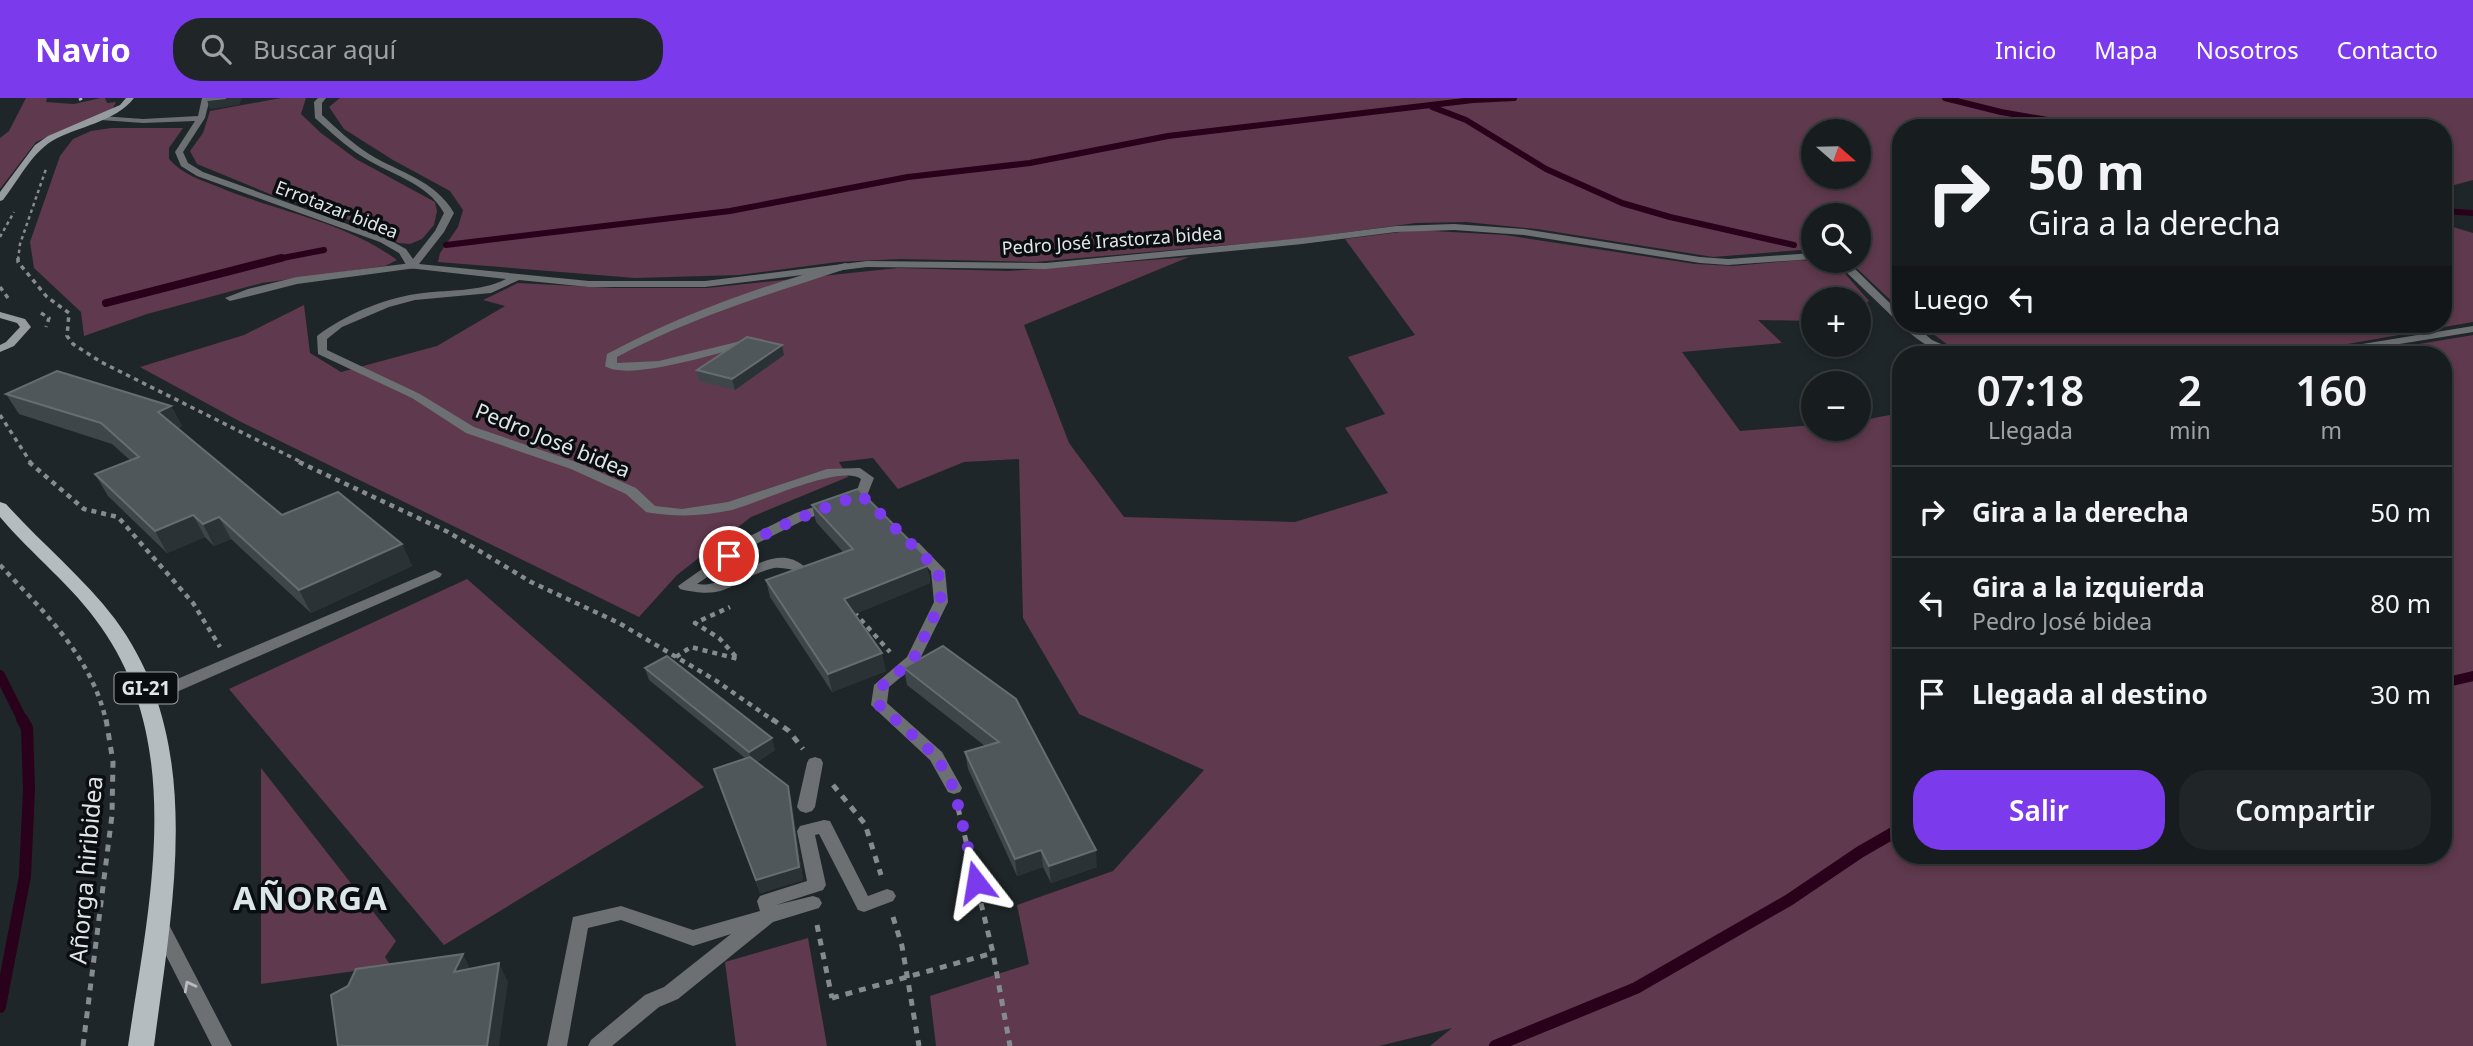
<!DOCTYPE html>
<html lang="es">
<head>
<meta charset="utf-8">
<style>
  body { margin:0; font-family:"Noto Sans",sans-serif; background:#202528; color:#f1f3f6; height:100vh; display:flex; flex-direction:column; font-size:26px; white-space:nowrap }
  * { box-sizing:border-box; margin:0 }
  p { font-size:23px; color:#9ea1a4 }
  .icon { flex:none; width:38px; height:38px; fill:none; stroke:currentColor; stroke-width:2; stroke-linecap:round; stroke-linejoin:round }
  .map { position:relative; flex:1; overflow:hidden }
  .sheet { position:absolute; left:1892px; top:248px; width:560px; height:518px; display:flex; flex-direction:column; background:#171c1f; border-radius:28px; box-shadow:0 4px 10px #0003,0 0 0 2px #363a3d }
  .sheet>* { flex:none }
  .hud { position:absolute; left:1892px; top:21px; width:560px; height:214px; border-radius:28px; box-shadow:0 4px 10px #0003,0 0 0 2px #363a3d; background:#171c1f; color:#f1f3f6; overflow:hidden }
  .needle { width:46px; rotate:110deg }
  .tools { position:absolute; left:1801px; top:21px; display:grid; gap:14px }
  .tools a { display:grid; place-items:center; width:70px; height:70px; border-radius:50%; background:#171c1f; box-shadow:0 4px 10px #0003,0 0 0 2px #363a3d; font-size:35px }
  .pin { position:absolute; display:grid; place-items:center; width:60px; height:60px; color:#fff; margin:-30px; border:4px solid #fff; border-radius:50%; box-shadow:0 2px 7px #0007 }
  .me { position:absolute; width:77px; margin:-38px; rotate:346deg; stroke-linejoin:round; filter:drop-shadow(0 0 5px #0008) }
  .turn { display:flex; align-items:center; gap:24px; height:147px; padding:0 21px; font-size:32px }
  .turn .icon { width:91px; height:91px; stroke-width:2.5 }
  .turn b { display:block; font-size:49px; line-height:60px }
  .then { display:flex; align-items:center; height:66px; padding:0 21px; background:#0003; gap:14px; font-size:26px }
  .eta { display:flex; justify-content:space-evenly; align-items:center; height:119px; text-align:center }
  .eta b { font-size:42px; font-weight:600; line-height:49px }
  .action { display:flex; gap:14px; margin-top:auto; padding:14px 21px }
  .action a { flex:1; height:80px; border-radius:28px; background:#7c3aed; color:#fff; font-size:28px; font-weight:600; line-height:80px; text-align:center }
  .action a+a { background:#202528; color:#f1f3f6 }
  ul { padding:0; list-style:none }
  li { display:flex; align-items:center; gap:21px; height:91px; padding:0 21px; border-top:2px solid #363a3d }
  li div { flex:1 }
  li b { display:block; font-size:26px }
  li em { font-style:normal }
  header { display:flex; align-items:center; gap:42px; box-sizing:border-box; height:98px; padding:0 35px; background:#7c3aed; color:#fff }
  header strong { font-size:33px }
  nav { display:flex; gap:38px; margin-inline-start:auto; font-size:24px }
  .search { width:490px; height:63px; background:#202528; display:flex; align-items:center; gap:18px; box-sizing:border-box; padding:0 24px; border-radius:28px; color:#9ea1a4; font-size:26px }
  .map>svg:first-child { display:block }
  .green { fill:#5f394d; fill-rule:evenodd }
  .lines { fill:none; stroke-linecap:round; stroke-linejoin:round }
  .stream-far3 { stroke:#29011a; stroke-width:6 }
  .stream-far2 { stroke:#29011a; stroke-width:8 }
  .stream-far1 { stroke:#29011a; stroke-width:10 }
  .stream { stroke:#29011a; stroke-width:12 }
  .path-far3 { stroke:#858b8e; stroke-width:2.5; stroke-dasharray:3.5 3.5; stroke-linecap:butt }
  .path-far2 { stroke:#858b8e; stroke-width:3.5; stroke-dasharray:4.5 4.5; stroke-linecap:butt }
  .path-far1 { stroke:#858b8e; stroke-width:4.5; stroke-dasharray:5 5; stroke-linecap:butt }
  .path { stroke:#858b8e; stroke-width:5; stroke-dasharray:7 7; stroke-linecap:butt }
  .lane { fill:#6c7072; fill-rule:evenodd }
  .street { fill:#6c7072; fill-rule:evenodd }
  .secondary { fill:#959b9e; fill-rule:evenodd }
  .primary { fill:#b4bcc0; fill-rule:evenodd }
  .rail { stroke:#b2b7b9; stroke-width:3.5; stroke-dasharray:2.5 4.5; stroke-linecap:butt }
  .path-bridge { stroke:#858b8e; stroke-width:5; stroke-dasharray:7 7; stroke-linecap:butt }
  .wall { fill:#3e4649 }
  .shaded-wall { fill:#2a3235 }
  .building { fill:#50575a; stroke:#666d70; stroke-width:2 }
  .oneway { stroke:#b7bcbe }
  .route { stroke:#7c3aed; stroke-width:12; stroke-dasharray:0 21.6 }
  .labels { text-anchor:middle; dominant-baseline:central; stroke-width:7; stroke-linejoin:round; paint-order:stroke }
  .far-street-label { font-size:18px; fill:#e0e5e7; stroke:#0b0e10 }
  .shield { fill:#0b0e10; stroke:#a0a4a6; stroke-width:2 }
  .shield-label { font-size:19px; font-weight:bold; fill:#e0e5e7 }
  .street-label { font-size:21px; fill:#e0e5e7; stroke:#0b0e10 }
  .near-street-label { font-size:24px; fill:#e0e5e7; stroke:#0b0e10 }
  .near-district-label { font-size:33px; font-weight:bold; letter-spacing:2px; fill:#dce6ea; stroke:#0b0e10 }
</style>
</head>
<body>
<header>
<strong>Navio</strong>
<div class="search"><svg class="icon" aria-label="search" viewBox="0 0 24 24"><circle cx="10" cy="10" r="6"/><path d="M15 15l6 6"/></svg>Buscar aquí</div>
<nav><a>Inicio</a><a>Mapa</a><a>Nosotros</a><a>Contacto</a></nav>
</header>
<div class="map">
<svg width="2473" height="948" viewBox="0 0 2473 948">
  <rect width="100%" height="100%" fill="#1f2629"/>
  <path class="green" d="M26,0H47L46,4L74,6L101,0H105L107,5L116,4L113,10L106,14L36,44L0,91V40L9,33Z
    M281,0H306L301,16L321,35L356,61L435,104L437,113L434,127L422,141L410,146L398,145L381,132L277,99L197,66L190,53L203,35L210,13Z
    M340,0H2473V82L2443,90V30H1900V211L1849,163H1858V117H1813V151L1713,159L1537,131L1466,124L1416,125L1297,141L1035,164L900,161L838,164L739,177L635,180L438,164L440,155L458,129L463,112L450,93L393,62L344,31L329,9ZM1813,33H1858V79H1813Z
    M111,30H183L169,50V61C183,77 201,82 221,90C279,114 346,124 397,162L385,168L262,185L147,216L84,238L81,214L34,170L30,144L60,58L73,41L91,33Z
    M2443,126L2473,135V224L2285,257H1974L1948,247L1920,226H2443Z
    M1416,132L1505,137L1695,166L1733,168L1801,162L1820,164L1841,171L1869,203L1859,208L1858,201H1813V223L1758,222L1782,245L1682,254L1740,333L1813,327V331H1858L1859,323L1900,315V758H2443V257H2353L2473,237V948H1430L1452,930L1379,948H936L930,898L1029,866L1017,807L1113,773L1204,672L1079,616L1023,520L1019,361L964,364L898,391L873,360L839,364L848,379L751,419L677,477L639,519L241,324L140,269L244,237L304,207L310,255L341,274L437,248L505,208L483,202L518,185L613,190H707L898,170L1008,173L1189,159L1024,227L1069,345L1124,419L1295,424L1388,395L1345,330L1385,316L1348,259L1415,237L1345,141Z
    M467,481L704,689L444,847L229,591Z
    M261,670L396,843L385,859L391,868L261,886Z
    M808,840L827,948H736L725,864Z"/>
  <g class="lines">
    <path class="stream-far3" d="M1945,0L2001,14L2094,30
      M1432,9L1466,22L1546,71L1622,105L1670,119L1794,147
      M2443,113L2473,115
      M446,147L730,113L908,79L1030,65L1168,38L1473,2L1514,0
      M272,162L324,152"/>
    <path class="stream-far2" d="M106,205L281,160"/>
    <path class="stream-far1" d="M0,577L23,623
      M2443,585L2473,578"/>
    <path class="stream" d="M0,909L25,778L29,691L27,630L22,621
      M1495,948L1636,890L1789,802L1860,754L1900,731"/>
    <path class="path-far3" d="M0,139L14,114
      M18,162L20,146L46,71"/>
    <path class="path-far2" d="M18,160V164L47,199L69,215L67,238L73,246L101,264L303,365
      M0,189L8,200
      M41,215L49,220L46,229
      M0,317L31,365"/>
    <path class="path-far1" d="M29,364L84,411L118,419L193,505L220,549
      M299,364L448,434L531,484L619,525L715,582L774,623
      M0,467C43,513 92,559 106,623
      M854,514L890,554
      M676,559L691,549L738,561L719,540L695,525L730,509"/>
    <path class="path" d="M772,621L789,633L803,651
      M833,687L865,726L881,777
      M958,710L993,855L1010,948
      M893,819L902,848L919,948
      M817,827L832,900
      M83,948L112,717L113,664L106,621"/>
    <path class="lane" d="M412,165L417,168L416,170L297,186L230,203L225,200L248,191L297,179Z
      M845,165L849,166V170C769,196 690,220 617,259V265L659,263L745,242L751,245L749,247C721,254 628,284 605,268L607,256C682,216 763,187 845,165Z"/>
    <path class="street" d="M202,0H210L205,20L183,54L188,65L203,74L386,140L406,151L413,161L435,133L444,115C427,84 391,77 363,59C345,48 330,33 315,20L314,4L318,0H326L322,5V17C337,31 352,45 369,56C400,75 435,82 454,115L444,134L419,166L589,183H705L867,163L1046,165L1302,140L1396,128L1454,126L1524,131L1700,159L1728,161L1813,155V161L1728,167L1700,165L1524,137L1454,132L1396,134L1302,146L1046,171L867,169L705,189H589L519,182L491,195L415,202L389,209L342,229L327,241V252L420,296L474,329L579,365L636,390L655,408L682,411L728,404L827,371L860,370L874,380L866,400L806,421L756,446L697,486C732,492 771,439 805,469L803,472C792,474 782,467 770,471C730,483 729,503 680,491L678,488L746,440L796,415L856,395L861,381C840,366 759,405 732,412C704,418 679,419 651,415L646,414L626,396L571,371L466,335L412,300L318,256L317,238C345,217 382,201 416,196C447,191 478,195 506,181L408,170L399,155L380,144L197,78L181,68L175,54L195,23L143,25L101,22L97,20L101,18L143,21L198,18Z
      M1830,163H1843L1850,166L1900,215V223L1896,222L1842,170Z
      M1902,226H1913L1932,242L1966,257C1941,258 1917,245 1902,226Z
      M2473,228V234L2332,257H2307L2313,254Z
      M914,444L919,445L945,472L948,504L918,565L889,589L887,605L942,654L962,690L960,694L954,696L948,694L930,662L871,607L874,587L907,559L934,504L931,473L907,448Z
      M435,472L442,476L440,479L156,603H144L142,599L144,595Z
      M815,659L821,661L823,665L815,709L812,713L806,715L800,713L797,709L807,665L809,661Z
      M824,722L830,723L868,798L887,791L893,793L896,798L893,803L864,814L858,812L819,736L815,737L826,787L823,792L776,807L813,798L819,800L822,805L819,810L773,824L678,901L659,909L612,948H588L591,942L645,897L664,889L731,836L693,848L621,822L588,830L567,948H547L573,819L621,808L693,832L760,813L757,803L760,798L807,783L797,733L800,728Z
      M160,821L167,823L232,948H212L151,828L153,823Z"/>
    <path class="secondary" d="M126,0H134C116,24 78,28 52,43C31,56 18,83 3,102L0,103V94L35,47L48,38L120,7Z
      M0,214L25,221L31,229L14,248L0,254V247L6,244L20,229L17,225L0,220Z"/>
    <path class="primary" d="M0,404L6,406C41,445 83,479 115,521C207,645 172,807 154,948H128C148,811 187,651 101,529C73,488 32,457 0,419Z"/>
    <path class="rail" d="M80,0L82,4"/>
    <path class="path-bridge" d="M832,900L993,855"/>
  </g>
  <path class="wall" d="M1920,250L1955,257H1917Z
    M784,257L735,292L699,283L697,272Z
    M6,296L171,308L182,328L177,331L282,417L402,446L412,468L311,515L231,441L214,448L205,439L167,455L108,398L95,376L131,363L112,346L19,316Z
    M812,407L929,476L930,485L855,516L886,573L832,594L770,499L766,482L844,455L816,424Z
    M943,548L1097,769L1051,785L1043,769L1017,778L968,671L965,654L985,648L907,587L904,570Z
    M645,570L775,652L757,664L788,688L791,700L803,782L760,795L714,671L745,660L649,582Z"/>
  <path class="shaded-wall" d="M226,0H242L239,7L210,11L207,2Z
    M782,247L784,257L735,292L732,281Z
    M171,308L182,328L169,335L158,314Z
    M193,417L205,439L167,455L155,433Z
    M219,419L231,441L214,448L203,426Z
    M402,446L412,468L311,515L299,492Z
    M926,459L930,485L848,519L844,501Z
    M882,555L886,573L832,594L828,576Z
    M772,640L775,652L752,667L749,654Z
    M788,688L791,700L803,782L760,795L756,782Z
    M1041,752L1043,769L1017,778L1015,761Z
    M1096,752L1097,769L1051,785L1049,768Z
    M463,856L472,875L454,874Z
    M499,865L508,884L499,948H487Z"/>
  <path class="building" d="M208,0H226L207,2Z
    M747,239L782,247L732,281L697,272Z
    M1920,250L1951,252L1955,257H1924Z
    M57,273L171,308L158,314L282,417L338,394L402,446L299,492L219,419L203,426L193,417L155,433L95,376L139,359L101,325L6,296Z
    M858,391L926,459L927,468L844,501L882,555L828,576L766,482L853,451L812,407Z
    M943,548L1016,601L1096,752L1049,768L1041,752L1015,761L965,654L999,644L904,570Z
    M667,558L772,640L749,654L645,570Z
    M750,659L788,688L799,769L756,782L714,671Z
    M463,856L454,874L499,865L487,948H338L331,897L348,888L356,871Z"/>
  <defs><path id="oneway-chevron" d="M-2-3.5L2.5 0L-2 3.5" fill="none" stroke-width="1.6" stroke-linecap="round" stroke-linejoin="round" transform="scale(1.75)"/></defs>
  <use class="oneway" href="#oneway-chevron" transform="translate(189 888) rotate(-118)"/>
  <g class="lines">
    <path class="route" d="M729,458C770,430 814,413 861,397L938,472L941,504L913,562L883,587L879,607L936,658L954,690L976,784"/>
  </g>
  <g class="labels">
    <g class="far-street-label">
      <text transform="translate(337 111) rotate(21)">Errotazar bidea</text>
      <text transform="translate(1112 142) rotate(-4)">Pedro José Irastorza bidea</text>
    </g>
    <rect class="shield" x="114.5" y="574.5" width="63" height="31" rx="5"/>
    <g class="shield-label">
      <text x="146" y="590">GI-21</text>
    </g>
    <g class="street-label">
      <text transform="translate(553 342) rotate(22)">Pedro José bidea</text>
    </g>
    <g class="near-street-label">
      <text transform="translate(85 772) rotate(-85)">Añorga hiribidea</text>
    </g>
    <g class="near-district-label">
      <text x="311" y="799">AÑORGA</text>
    </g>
  </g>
</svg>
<div class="tools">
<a><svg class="needle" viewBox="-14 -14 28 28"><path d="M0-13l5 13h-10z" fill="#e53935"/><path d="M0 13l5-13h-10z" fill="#9ea1a4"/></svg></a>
<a><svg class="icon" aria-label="search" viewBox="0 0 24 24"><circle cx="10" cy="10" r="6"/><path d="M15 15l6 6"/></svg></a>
<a>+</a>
<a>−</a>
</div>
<div class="pin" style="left:729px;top:458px;background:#d93025"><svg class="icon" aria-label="arrive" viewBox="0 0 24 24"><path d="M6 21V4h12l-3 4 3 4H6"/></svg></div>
<svg class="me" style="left:976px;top:784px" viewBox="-20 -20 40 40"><path d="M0-17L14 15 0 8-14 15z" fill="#7c3aed" stroke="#fff" stroke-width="4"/></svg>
<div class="hud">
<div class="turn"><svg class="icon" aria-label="right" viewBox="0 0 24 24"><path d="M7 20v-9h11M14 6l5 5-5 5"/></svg><div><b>50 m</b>Gira a la derecha</div></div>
<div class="then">Luego<svg class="icon" aria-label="left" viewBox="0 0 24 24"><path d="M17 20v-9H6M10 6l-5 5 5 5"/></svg></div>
</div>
<section class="sheet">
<div class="eta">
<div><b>07:18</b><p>Llegada</p></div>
<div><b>2</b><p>min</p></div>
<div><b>160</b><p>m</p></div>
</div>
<ul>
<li><svg class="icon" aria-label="right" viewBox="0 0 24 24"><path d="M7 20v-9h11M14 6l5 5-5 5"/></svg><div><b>Gira a la derecha</b></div><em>50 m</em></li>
<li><svg class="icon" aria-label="left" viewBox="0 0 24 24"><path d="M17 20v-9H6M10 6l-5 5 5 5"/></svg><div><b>Gira a la izquierda</b><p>Pedro José bidea</p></div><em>80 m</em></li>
<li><svg class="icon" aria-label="arrive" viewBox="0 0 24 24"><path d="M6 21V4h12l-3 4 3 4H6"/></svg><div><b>Llegada al destino</b></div><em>30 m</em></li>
</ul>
<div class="action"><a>Salir</a><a>Compartir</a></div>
</section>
</div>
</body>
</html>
